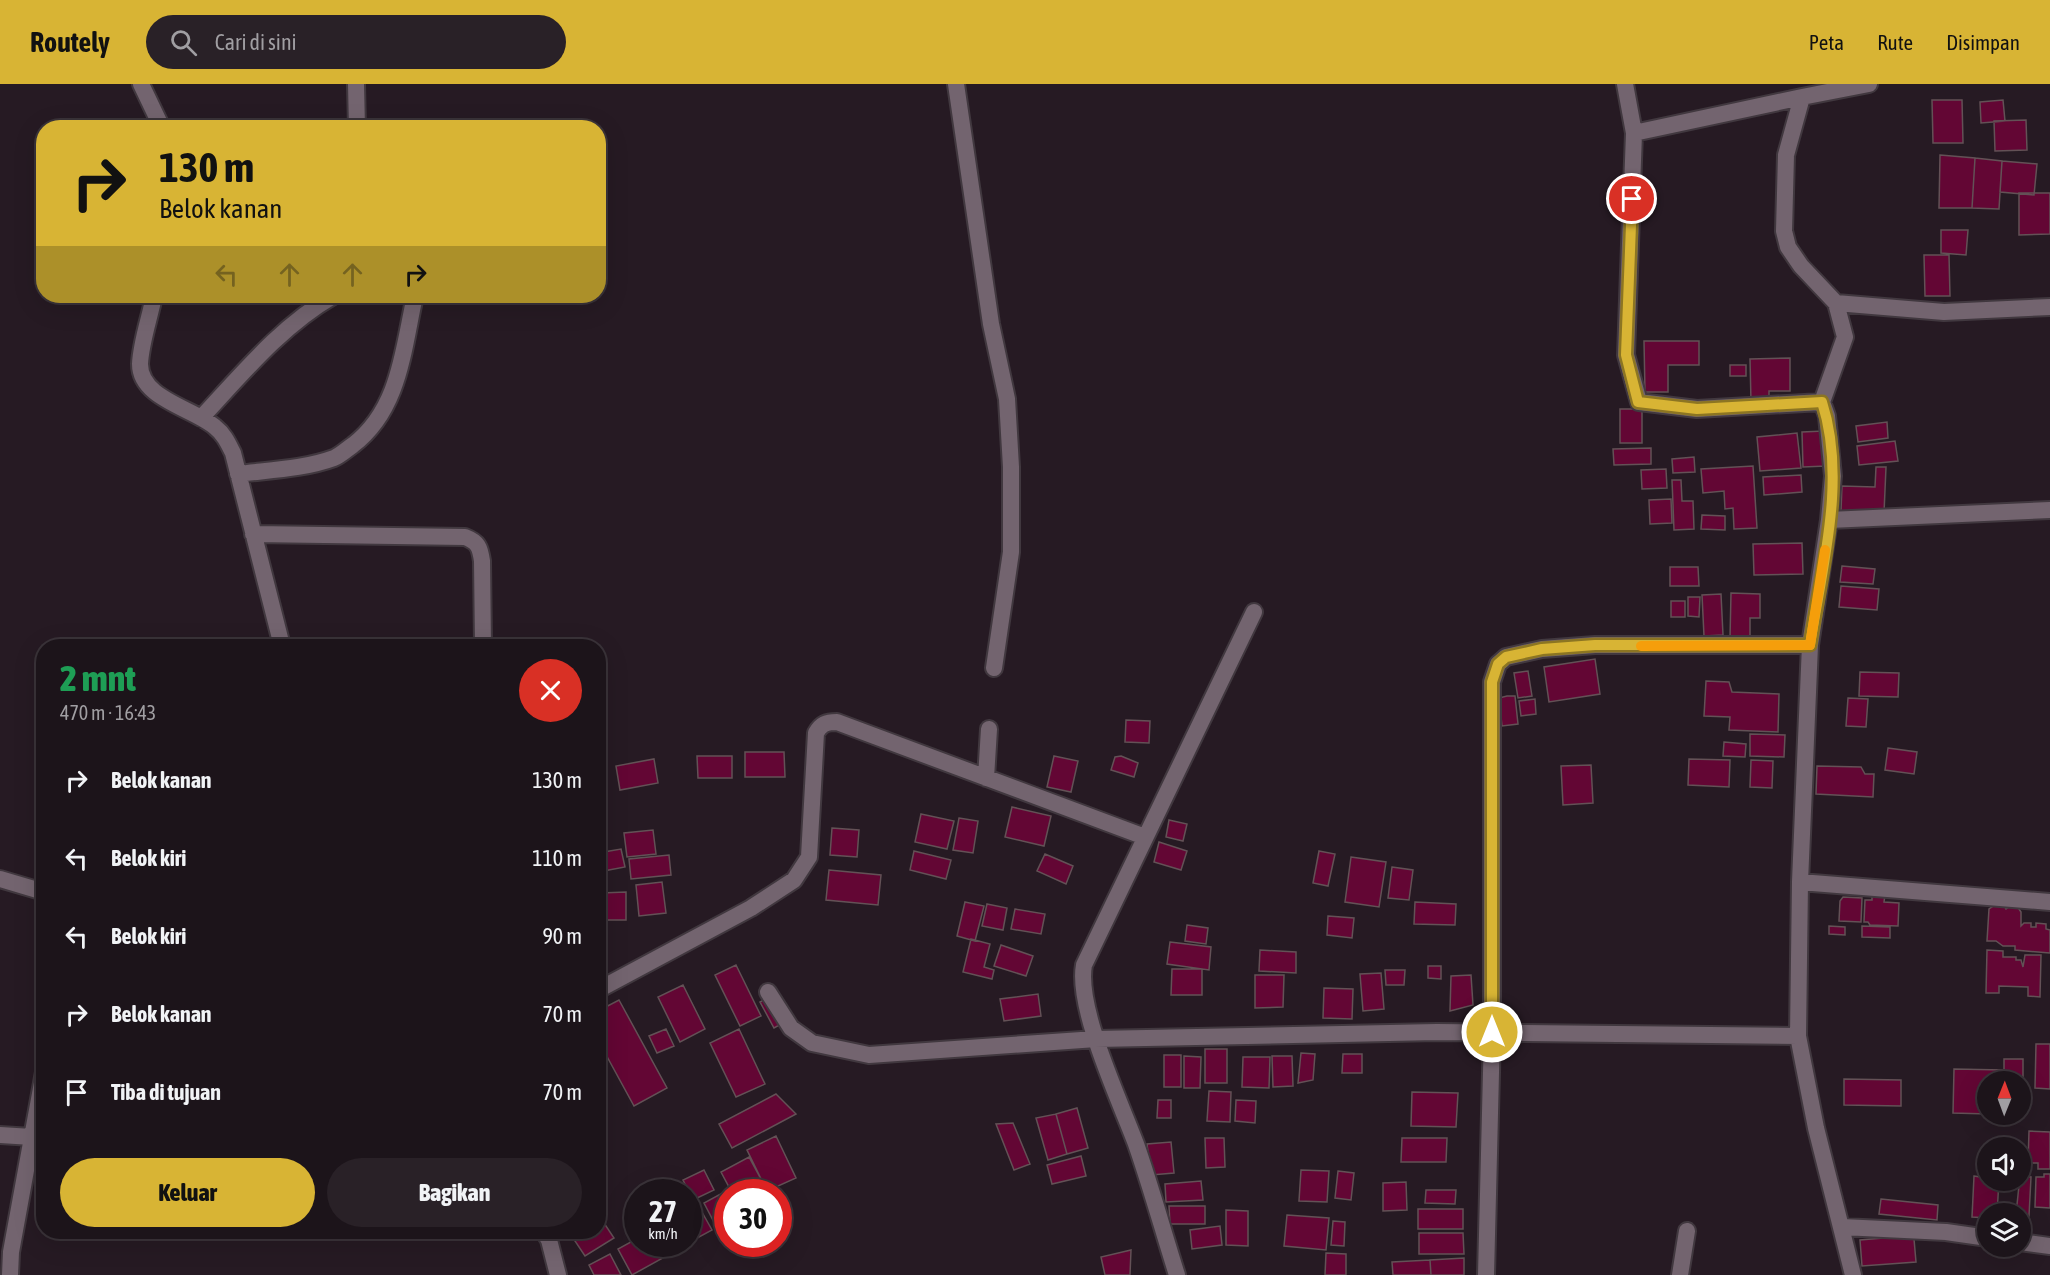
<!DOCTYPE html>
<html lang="id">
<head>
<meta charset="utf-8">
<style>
  body { margin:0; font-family:"Asap Condensed",sans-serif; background:#292127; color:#f1f3f6; height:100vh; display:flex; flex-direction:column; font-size:22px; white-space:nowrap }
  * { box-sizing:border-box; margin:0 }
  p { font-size:20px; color:#a09ea2 }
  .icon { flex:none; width:33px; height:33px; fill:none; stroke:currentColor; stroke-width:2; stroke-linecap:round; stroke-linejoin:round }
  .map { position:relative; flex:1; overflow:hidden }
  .drawer { position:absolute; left:36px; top:555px; width:570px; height:600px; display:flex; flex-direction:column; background:#1c141a; border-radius:24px; box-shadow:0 6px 24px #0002,0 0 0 2px #3a3339 }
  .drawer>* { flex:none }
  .top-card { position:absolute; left:36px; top:36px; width:570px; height:183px; border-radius:24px; box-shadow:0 6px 24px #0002,0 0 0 2px #3a3339; background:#d8b434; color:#111; overflow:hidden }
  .needle { width:39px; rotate:1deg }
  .buttons { position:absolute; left:1977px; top:987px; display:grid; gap:12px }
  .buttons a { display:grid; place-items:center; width:54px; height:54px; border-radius:50%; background:#1c141a; box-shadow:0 6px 24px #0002,0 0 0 2px #3a3339; font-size:30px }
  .speed { position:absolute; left:624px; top:1095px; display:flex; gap:12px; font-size:30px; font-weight:700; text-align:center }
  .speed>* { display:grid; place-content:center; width:78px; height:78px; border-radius:50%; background:#1c141a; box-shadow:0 6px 24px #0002,0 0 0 2px #3a3339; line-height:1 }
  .speed small { font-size:15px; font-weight:400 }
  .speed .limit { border:9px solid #d22; background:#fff; color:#111 }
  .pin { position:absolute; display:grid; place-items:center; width:51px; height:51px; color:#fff; margin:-26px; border:3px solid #fff; border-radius:50%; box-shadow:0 2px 6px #0007 }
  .me { position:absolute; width:66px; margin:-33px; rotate:0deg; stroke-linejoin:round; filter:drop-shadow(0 0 4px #0008) }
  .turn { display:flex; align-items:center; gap:21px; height:126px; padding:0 24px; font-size:27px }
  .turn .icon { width:78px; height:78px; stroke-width:2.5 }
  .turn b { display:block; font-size:42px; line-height:51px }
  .lanes { display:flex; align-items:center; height:57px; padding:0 24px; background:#0003; justify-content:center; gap:30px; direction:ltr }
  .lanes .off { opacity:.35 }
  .round { display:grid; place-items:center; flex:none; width:63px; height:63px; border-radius:32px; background:#292127 }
  .summary { display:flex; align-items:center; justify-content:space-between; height:102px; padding:0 24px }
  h1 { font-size:36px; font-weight:800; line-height:45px; color:#1e9e55 }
  .primary-button { display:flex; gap:12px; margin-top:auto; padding:12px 24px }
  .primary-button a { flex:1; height:69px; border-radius:36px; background:#d8b434; color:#111; font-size:24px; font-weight:800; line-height:69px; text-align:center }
  .primary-button a+a { background:#292127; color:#f1f3f6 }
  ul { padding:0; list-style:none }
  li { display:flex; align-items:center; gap:18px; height:78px; padding:0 24px }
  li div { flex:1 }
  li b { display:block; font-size:22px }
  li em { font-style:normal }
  header { display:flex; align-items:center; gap:36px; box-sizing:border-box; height:84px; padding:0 30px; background:#d8b434; color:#111 }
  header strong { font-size:28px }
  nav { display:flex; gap:33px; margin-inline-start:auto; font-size:21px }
  .search { width:420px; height:54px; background:#292127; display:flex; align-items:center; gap:15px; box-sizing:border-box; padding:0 21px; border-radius:33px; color:#a09ea2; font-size:22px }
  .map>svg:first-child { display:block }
  .building { fill:#630634; stroke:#635156; stroke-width:1.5 }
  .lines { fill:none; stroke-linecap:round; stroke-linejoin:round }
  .minor-casing { stroke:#41383f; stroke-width:20 }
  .tertiary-casing { stroke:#41383f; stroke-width:20 }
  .minor { stroke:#73646f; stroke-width:16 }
  .tertiary { stroke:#73646f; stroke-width:16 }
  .route-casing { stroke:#8c7522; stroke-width:15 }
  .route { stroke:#d8b434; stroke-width:10 }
  .slow { stroke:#f59e0b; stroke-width:10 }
</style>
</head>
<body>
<header>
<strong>Routely</strong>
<div class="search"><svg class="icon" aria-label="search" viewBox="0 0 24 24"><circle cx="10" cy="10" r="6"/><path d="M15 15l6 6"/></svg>Cari di sini</div>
<nav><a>Peta</a><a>Rute</a><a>Disimpan</a></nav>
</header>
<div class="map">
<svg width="2050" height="1191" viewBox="0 0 2050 1191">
  <rect width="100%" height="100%" fill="#261a23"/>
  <path class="building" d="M1932,16H1962L1963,59H1933Z
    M2003,16L2005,37L1981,39L1980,18Z
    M2026,36L2027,66L1995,67L1994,37Z
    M1940,71L1975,74L1972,124H1939Z
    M1975,74L2002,77L1999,125L1972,124Z
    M2002,77L2037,80L2034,111L2000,108Z
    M2019,109H2050V150L2019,151Z
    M1941,146H1968L1966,171L1941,169Z
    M1924,171H1949L1950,212H1925Z
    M1644,257H1699V281H1668V308H1645Z
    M1790,274V307H1769V318H1751L1750,275Z
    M1730,281H1746V292H1730Z
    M1620,325H1642V359H1620Z
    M1887,338L1888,354L1858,358L1856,342Z
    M1824,347L1826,382L1803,383L1802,348Z
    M1797,349L1801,384L1760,387L1757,353Z
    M1895,357L1898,377L1859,381L1857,362Z
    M1651,364V380L1614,381L1613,365Z
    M1694,373L1695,388L1673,389L1672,375Z
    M1753,382L1757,444L1734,445L1733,424L1725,425L1724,407L1703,409L1701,385Z
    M1876,383H1886L1884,429L1841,427L1842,402L1875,403Z
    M1666,385L1667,404L1642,405L1641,386Z
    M1801,391L1802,408L1764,411L1763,393Z
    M1672,396H1681L1682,417H1693L1694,445L1674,446Z
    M1671,415L1672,439L1650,440L1649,416Z
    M1702,431L1725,432V446L1701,445Z
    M1802,459L1803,490L1754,491L1753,460Z
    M1842,482L1875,485L1873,500L1840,498Z
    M1670,483H1698L1699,502H1670Z
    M1841,502L1879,505L1877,526L1839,523Z
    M1731,509L1760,510V534H1750V554H1730Z
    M1721,510L1723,551L1704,552L1702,511Z
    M1688,513H1700L1699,533L1688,532Z
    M1671,517H1685V533H1671Z
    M1595,575L1600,610L1549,618L1544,583Z
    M1528,587L1532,612L1518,614L1514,589Z
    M1860,588L1899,589L1898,613L1859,612Z
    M1706,597L1729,598L1732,608L1779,610L1778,648L1729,646L1730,633L1704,632Z
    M1507,612H1515L1518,640L1502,642L1499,614Z
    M1848,614L1868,615L1866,643L1846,642Z
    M1535,615L1536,630L1521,632L1519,617Z
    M1126,636L1150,637L1149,659L1125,658Z
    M1750,650L1785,651L1784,673L1750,672Z
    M1724,658L1746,660L1745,673L1723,672Z
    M1888,664L1917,668L1914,690L1885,686Z
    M745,668H784L785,693H745Z
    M697,672H732V694H698Z
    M1054,672L1078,677L1071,708L1047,703Z
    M1121,672L1138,679L1134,693L1111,686L1115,673Z
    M654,675L658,699L620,706L616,682Z
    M1689,675L1730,676L1729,703L1688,701Z
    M1751,676L1773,677L1772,704L1750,703Z
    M1591,681L1593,719L1563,721L1561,682Z
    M1817,682L1861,683L1865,690H1874L1873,713L1816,710Z
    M1012,723L1051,732L1044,762L1005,753Z
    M921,730L954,737L947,765L915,758Z
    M959,734L978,737L973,769L953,766Z
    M1169,736L1187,740L1183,757L1166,753Z
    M832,744L859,746L857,773L830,771Z
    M653,746L656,770L627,773L624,749Z
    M1159,758L1187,767L1181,786L1154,778Z
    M621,765L625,783L598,788V769Z
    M914,767L951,776L946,795L910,786Z
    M1319,767L1335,770L1328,802L1313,799Z
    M1045,770L1073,782L1066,800L1037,787Z
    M669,771L671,791L631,795L629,775Z
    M1351,773L1386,778L1379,823L1345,818Z
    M1392,783L1413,786L1409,816L1388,814Z
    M829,786L881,791L878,821L826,816Z
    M662,798L666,829L639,832L636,801Z
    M626,808V836H602L601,809Z
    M1872,810L1885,811L1884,818L1899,819L1898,842L1870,841L1868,838H1864L1865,816H1872Z
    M1843,813L1862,814L1861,838L1839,837L1840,817Z
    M2001,817L2006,825L2015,819L2021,828V842L2024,839H2031V843H2036V839L2046,840V845L2050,846V869L2015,866V862H2003L1996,857H1987L1989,825Z
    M965,818L984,822L975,857L957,852Z
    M1415,818L1456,820L1455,841L1414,840Z
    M987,820L1007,824L1003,846L982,842Z
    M1015,825L1045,830L1041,850L1011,845Z
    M1328,832L1354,834L1352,854L1327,851Z
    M1187,841L1208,844L1206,860L1185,857Z
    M1829,842L1845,843V851L1829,850Z
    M1862,842L1890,843V854L1862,853Z
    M971,855L990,860L984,883L994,886L992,895L963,888Z
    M1170,858L1211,863L1209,886L1167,880Z
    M1001,861L1033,872L1026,892L994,882Z
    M1260,866L1296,868V889L1259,887Z
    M1987,866L2003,867V873H2016V876H2021L2023,883L2025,871H2041L2040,913L2028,912V903L1999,902V909H1986Z
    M736,881L761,932L740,942L715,891Z
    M1428,882H1441V895L1428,894Z
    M1172,885H1202V911H1171Z
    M1385,886H1405L1404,901H1386Z
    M1381,889L1384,925L1363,927L1360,890Z
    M1255,891H1284L1283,923L1255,924Z
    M1471,891L1473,921L1450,927L1451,892Z
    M683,901L705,945L680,958L658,913Z
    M1324,904L1353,905L1352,935L1323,934Z
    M1038,910L1041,932L1004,937L1000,915Z
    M773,911L787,937L774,944L760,918Z
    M619,916L667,1004L634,1022L598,956V927Z
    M666,945L674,962L657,969L649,952Z
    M739,945L765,1000L736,1013L710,959Z
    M2036,960H2050V1005L2035,1004Z
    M1205,965H1227V999H1205Z
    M1301,969L1315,970L1313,996L1298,999Z
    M1343,970H1362V989H1342Z
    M1164,971H1181V1003H1164Z
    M1184,972L1201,973L1200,1004H1184Z
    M1272,972H1292L1293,1002L1273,1003Z
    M1243,973H1270L1269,1004L1242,1003Z
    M2004,975H2023V999L1988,998V1030L1953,1029L1954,985L2004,986Z
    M1844,995L1901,996V1022L1844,1021Z
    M1209,1007L1231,1008L1230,1038L1207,1037Z
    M1412,1008L1458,1009L1456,1043L1411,1042Z
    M776,1010L796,1030L732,1064L719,1040Z
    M1158,1016H1171V1034H1157Z
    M1236,1016L1256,1017L1255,1039L1235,1037Z
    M1077,1024L1088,1064L1067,1070L1056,1030Z
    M1056,1030L1067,1070L1048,1076L1036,1034Z
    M1013,1039L1030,1080L1014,1086L996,1040Z
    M2029,1047L2050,1048V1085H2038V1079H2028Z
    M776,1052L796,1094L767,1107L747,1066Z
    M1205,1054H1224L1225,1083L1206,1084Z
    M1402,1054H1447L1446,1078H1401Z
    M1171,1058L1174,1089L1151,1091L1147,1060Z
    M1081,1072L1086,1092L1052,1100L1047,1081Z
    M749,1073L768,1108H728V1136L716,1142L704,1119L730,1105L721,1088Z
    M704,1086L714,1106L693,1116L683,1096Z
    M1301,1086L1329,1087L1327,1118L1299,1117Z
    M1338,1087L1354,1089L1351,1116L1335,1114Z
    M2044,1090H2050V1124L2035,1123L2036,1093H2044Z
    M1974,1092L1999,1096L1997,1130H1988V1134L1972,1133Z
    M2020,1092L2031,1093L2029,1132L2016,1130Z
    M1201,1097L1203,1116L1166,1118L1165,1100Z
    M1406,1098L1407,1126L1383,1127V1099Z
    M1426,1106H1456L1455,1120L1425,1119Z
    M1881,1115L1938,1121L1937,1136L1879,1130Z
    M698,1121L712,1146L688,1159V1126Z
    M1169,1122H1205V1140H1170Z
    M1418,1125H1463V1145H1418Z
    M1226,1126L1248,1127V1162L1226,1161Z
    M598,1130L614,1154L585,1172L569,1148H598Z
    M1287,1131L1329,1134L1326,1166L1284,1162Z
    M1333,1137L1345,1138L1344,1162L1331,1161Z
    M1220,1142L1222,1161L1192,1165L1190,1146Z
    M1419,1149H1463L1464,1170H1419Z
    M1907,1152V1155H1914L1916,1178L1862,1182L1860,1156Z
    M638,1154V1160H688L632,1191L618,1165Z
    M1131,1166L1130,1191H1105L1101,1173Z
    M1326,1169L1346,1170V1191H1325Z
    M610,1170L621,1191H594L589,1181Z
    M1464,1174V1191H1431L1430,1176Z
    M1430,1176L1431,1191H1393L1392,1178Z"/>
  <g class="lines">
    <g class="minor-casing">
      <path id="minor" d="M141,0L162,44
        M356,0L357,44
        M956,0L991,240L1007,315L1011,383V468L994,584
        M1625,0L1634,49L1626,271L1639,318L1697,325L1822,318
        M1634,49L1802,13
        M154,212C150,233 141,258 140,280C140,315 193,324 215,343C224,350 228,359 233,369L282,562
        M1836,219L1944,228L2050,223
        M201,334C241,291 281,242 333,212
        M238,390C270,386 304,385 334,374C341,371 347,365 353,361C400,325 403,265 415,212
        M1829,436L2050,426
        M253,450L465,453C478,458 480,463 482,477L483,562
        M986,694L989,645
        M1800,798L2050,818
        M598,906L751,824L794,796L809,773L816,649C821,640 826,638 837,638L1145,753
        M768,908L791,944L812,959L869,971L1096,955L1437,948L1798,952
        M0,1051L32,1053
        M1842,1143L1946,1148L1988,1154
        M2020,1158L2050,1162
        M10,1191L11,1168L44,988
        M1177,1191C1163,1147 1151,1103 1136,1060C1120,1017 1076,924 1084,881L1254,528
        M1486,1191L1492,948V598L1498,580L1506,573L1542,565L1595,561H1810
        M1680,1191L1687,1147
        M1853,1191L1816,1044L1798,952L1800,798L1810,561L1829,436L1833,392L1827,332L1822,318L1845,253L1836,219L1801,182L1788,163L1784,147L1786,71L1802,13L1869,0"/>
    </g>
    <g class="tertiary-casing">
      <path id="tertiary" d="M0,795L44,808
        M544,1148L549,1156L558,1191"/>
    </g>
    <use href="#minor" class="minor"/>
    <use href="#tertiary" class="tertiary"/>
  </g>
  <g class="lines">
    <g class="route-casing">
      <path id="route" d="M1492,948V598L1498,580L1506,573L1542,565L1595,561H1810C1822,483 1847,395 1822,318L1697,325L1638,318L1626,271L1632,115"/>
    </g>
    <use href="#route" class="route"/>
    <path class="slow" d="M1641,562L1810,561L1825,466"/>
  </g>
</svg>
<div class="buttons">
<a><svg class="needle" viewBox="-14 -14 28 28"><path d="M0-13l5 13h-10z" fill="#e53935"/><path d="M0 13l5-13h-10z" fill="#a09ea2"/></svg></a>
<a><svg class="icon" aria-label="sound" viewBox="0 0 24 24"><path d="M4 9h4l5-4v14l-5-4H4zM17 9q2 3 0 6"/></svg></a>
<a><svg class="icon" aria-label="layers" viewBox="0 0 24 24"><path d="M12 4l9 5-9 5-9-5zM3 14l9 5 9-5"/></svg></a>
</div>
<div class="speed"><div>27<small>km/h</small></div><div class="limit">30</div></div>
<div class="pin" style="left:1632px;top:115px;background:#d93025"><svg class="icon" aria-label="arrive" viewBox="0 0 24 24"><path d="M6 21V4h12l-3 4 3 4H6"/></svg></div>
<svg class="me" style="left:1492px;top:948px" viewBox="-20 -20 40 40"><circle r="17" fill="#d8b434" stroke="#fff" stroke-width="3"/><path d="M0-11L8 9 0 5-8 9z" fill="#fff"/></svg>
<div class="top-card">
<div class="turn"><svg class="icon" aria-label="right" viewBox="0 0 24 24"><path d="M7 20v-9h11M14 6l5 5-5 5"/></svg><div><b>130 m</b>Belok kanan</div></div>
<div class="lanes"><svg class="icon off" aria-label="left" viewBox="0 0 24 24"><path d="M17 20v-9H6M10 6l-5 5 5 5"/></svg><svg class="icon off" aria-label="ahead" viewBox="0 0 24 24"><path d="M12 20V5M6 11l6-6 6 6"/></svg><svg class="icon off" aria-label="ahead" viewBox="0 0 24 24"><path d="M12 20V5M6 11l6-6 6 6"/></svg><svg class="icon" aria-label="right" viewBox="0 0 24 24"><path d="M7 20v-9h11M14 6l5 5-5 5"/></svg></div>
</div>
<section class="drawer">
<div class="summary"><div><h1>2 mnt</h1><p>470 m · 16:43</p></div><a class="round" style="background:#d93025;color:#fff"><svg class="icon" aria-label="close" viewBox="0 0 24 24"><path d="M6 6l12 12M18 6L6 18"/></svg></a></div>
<ul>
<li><svg class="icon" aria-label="right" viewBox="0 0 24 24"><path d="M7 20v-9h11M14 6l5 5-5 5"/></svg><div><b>Belok kanan</b></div><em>130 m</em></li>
<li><svg class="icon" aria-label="left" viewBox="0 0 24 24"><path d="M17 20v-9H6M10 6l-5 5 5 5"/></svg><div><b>Belok kiri</b></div><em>110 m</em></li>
<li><svg class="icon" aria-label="left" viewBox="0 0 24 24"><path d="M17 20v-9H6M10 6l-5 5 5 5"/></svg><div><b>Belok kiri</b></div><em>90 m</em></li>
<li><svg class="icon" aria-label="right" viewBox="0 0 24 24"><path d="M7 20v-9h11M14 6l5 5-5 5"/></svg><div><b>Belok kanan</b></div><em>70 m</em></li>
<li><svg class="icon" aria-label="arrive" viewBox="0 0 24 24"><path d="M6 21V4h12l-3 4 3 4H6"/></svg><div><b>Tiba di tujuan</b></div><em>70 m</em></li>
</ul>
<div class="primary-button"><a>Keluar</a><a>Bagikan</a></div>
</section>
</div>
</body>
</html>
